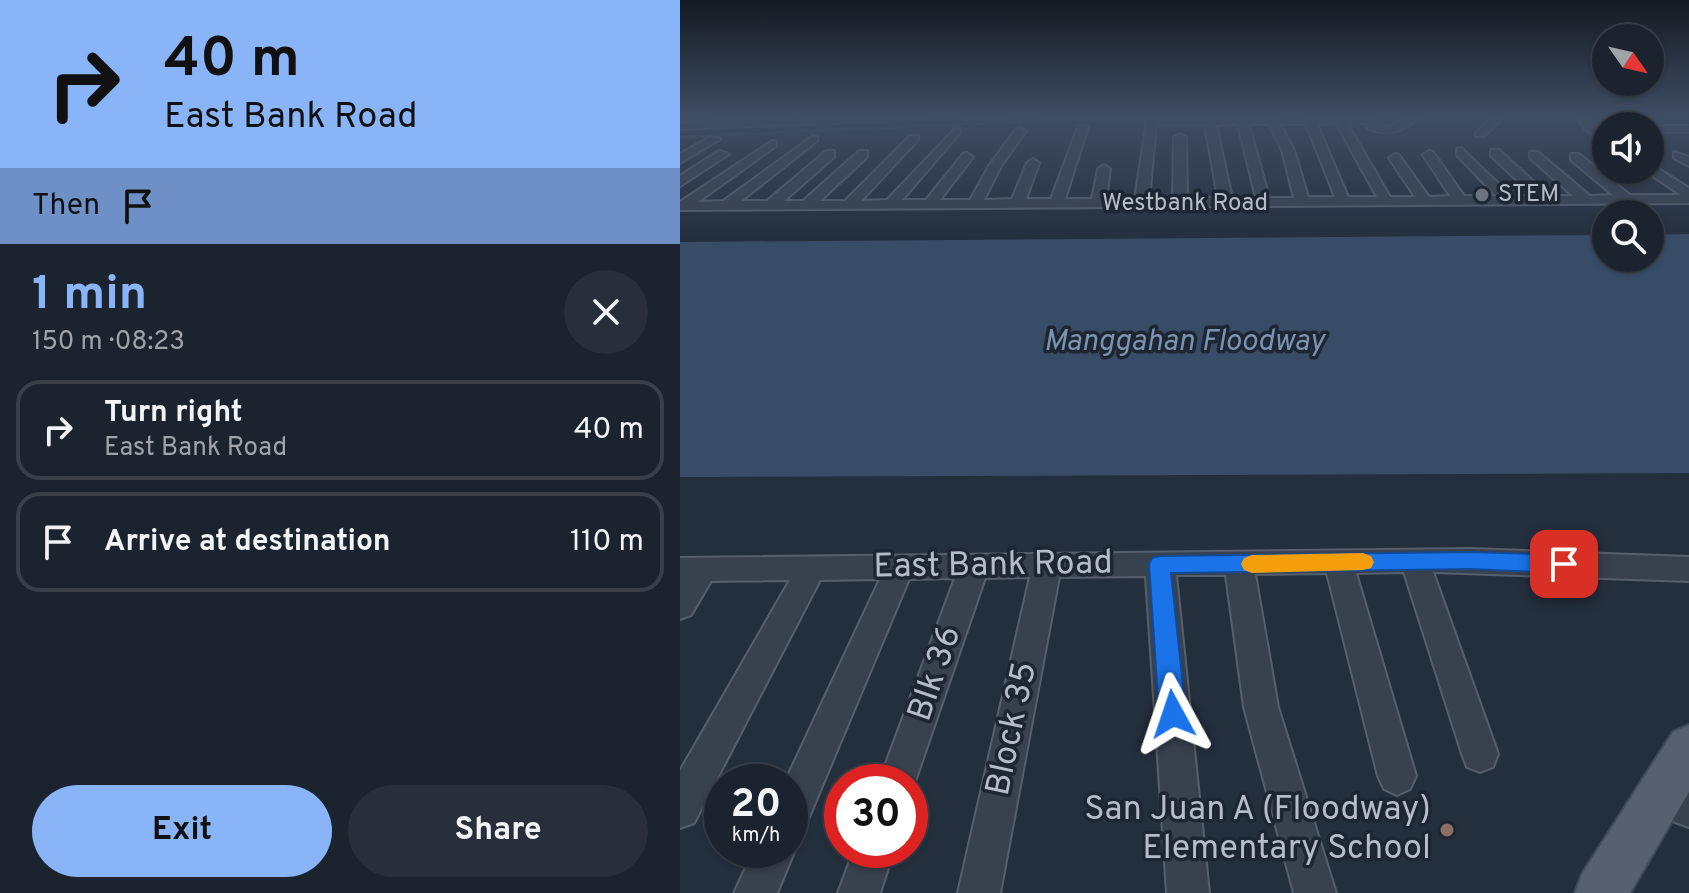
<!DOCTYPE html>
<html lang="en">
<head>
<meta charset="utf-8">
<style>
  body { margin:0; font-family:Overpass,sans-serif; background:#282f3a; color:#f1f3f6; height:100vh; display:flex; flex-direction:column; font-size:30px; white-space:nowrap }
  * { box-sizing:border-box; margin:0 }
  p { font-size:26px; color:#a0a4aa }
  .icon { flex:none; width:44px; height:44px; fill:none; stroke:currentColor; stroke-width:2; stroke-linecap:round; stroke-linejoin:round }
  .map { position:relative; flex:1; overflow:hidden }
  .details { display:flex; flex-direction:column; background:#1b232e; width:680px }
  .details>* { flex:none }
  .top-card { background:#8ab4f8; color:#111; overflow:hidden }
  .needle { width:52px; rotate:124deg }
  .tools { position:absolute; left:912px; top:24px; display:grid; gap:16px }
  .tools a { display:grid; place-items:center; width:72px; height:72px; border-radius:50%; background:#1b232e; box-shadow:0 2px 6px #0004,0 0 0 2px #39404a; font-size:40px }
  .speed { position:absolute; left:24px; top:764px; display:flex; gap:16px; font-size:40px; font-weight:700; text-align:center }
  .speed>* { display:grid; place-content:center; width:104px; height:104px; border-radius:50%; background:#1b232e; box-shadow:0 2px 6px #0004,0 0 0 2px #39404a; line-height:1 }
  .speed small { font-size:20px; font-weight:400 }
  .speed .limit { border:12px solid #d22; background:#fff; color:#111 }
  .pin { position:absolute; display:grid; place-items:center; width:68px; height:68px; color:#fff; margin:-34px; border-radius:16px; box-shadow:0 4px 12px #0006 }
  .me { position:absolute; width:88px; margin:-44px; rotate:355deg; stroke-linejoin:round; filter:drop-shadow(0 0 6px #0008) }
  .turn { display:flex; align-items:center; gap:28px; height:168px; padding:0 32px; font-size:36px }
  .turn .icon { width:104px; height:104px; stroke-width:2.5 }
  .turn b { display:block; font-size:56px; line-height:68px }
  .then { display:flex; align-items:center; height:76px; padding:0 32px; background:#0003; gap:16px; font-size:30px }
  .round { display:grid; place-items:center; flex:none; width:84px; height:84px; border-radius:42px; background:#282f3a }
  .overview { display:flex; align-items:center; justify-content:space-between; height:136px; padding:0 32px }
  h1 { font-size:48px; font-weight:700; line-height:60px; color:#8ab4f8 }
  .primary-button { display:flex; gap:16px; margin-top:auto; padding:16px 32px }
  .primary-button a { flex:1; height:92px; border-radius:48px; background:#8ab4f8; color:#111; font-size:32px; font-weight:700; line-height:92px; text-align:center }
  .primary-button a+a { background:#282f3a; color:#f1f3f6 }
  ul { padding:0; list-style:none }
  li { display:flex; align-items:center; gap:24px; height:100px; margin:0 16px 12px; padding:0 16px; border:4px solid #39404a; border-radius:24px }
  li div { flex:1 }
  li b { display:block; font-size:30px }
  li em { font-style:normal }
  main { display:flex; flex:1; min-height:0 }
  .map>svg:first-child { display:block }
  .water { fill:#394c67 }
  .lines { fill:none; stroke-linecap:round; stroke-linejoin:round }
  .stream { stroke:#394c67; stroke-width:3 }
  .minor-casing { stroke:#565f6c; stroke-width:4 }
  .major-casing { stroke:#414a57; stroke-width:4 }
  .minor { fill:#38414e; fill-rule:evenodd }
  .major { fill:#56606e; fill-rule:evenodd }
  .route { fill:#1a73e8; stroke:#114b97; stroke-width:2 }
  .slow { fill:#f59e0b }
  .worship-dot { fill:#6b7280; stroke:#1d2633; stroke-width:3 }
  .education-dot { fill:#8d6e63; stroke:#1d2633; stroke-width:3 }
  .labels { text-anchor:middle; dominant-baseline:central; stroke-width:7; stroke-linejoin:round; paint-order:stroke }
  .far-poi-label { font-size:24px; fill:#b4bcc9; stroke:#1d2633; text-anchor:start }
  .far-street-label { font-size:24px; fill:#b4bcc9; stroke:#1d2633 }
  .water-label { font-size:30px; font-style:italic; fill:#7c92b1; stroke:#1d2633 }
  .near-street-label { font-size:34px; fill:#b4bcc9; stroke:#1d2633 }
  .near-poi-label { font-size:34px; fill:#b4bcc9; stroke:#1d2633; text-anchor:end }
</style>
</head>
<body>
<main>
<section class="details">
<div class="top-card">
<div class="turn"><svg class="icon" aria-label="right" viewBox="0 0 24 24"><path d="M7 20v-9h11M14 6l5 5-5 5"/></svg><div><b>40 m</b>East Bank Road</div></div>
<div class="then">Then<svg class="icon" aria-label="arrive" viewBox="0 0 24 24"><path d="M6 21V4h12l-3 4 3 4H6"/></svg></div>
</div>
<div class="overview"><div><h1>1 min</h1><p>150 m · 08:23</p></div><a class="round"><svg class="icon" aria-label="close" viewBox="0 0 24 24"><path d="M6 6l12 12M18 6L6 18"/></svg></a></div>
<ul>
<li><svg class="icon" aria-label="right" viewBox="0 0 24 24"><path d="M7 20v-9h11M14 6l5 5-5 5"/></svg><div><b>Turn right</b><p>East Bank Road</p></div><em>40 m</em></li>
<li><svg class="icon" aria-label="arrive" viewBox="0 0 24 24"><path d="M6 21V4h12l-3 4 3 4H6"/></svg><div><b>Arrive at destination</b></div><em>110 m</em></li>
</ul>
<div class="primary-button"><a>Exit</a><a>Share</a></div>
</section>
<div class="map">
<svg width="1009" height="893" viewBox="0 0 1009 893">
  <rect width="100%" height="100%" fill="#242f3e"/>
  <path class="water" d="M1009,234V473L0,477V242L926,235V258H970V235Z"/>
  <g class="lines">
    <path class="stream" d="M683,118L719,116
      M0,137L402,119L624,118"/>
    <g class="minor-casing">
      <path id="minor" d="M164,116H249L244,119L0,129V123Z
        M278,116H328L323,119H283Z
        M728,116H739C725,132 707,137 687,128V123H667L710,197H735L709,158L715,154L719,155L749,197L770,196L743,155L749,151L753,152L784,196H816L777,155V149L781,148L831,196H854L811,156V150H819L869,196H893L850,158V152H858L910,196L933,195L891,160V154H899L950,195H1001L964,170H970V165L974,166L1009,188V203L0,210V202L92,141L96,142V146L18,202L43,201L133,136L137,137V141L61,201H87L146,151H154V157L104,201H123L179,151H187V157L140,201H165L230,136H238V140L181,201L207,200L276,128L280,129V133L222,200H246L283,154L287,153L293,157L260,200H290L309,166L336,129L340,128L346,131L321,166L304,200L332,199L347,163L353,159L359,163L346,199H371L398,127L403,124L408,127L385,199H412L418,169L424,165L430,169L426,199H455L467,120L687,117L698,119L697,125L711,126ZM656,123L697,197H668L637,124ZM558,124L576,198H552L536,125ZM569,124H589L602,150L614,198H589ZM600,124H626L655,197H628L614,150ZM476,125H525L538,198H507L506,137L500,134L494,137L493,198L469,199Z
        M814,116H825L804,136H796V132Z
        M896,116H906L926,135V143L906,130Z
        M969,126H1009V132H970Z
        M30,137L40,139L0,163V154Z
        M39,151L49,154L0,186V176Z
        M994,152L1009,157V166L994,158Z
        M790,549L1009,557V581L753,572L818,754L813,767L800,772L787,767L782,754L724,572L676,573L736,776L730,789L717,795L704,789L698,776L647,573L575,574L598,707L656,893H614L564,707L546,575H496L529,893H487L466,576L379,577L320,893H278L350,577L305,578L230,796V782H199L275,578L229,579L124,829L110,835V782H105L200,579L140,580L14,823L0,828V771L110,580L31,581L11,615L0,619V558Z
        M992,757L1005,763L1009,770V827L995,822L973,776L979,763Z
        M110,837L115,850L97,893H54L74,850H110Z
        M174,850H214L200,893H158Z"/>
    </g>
    <g class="major-casing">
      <path id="major" d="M1009,725V792L950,893H895L902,874L993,732Z"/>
    </g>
    <use href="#minor" class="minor"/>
    <use href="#major" class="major"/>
  </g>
  <linearGradient id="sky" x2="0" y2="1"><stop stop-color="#141a22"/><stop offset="0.48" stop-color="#3f4d63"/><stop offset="1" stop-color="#3f4d63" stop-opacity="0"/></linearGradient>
  <rect width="1009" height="241" fill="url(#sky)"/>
  <path class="route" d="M790,552L884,555L892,558L895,564L892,570L884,573L790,569L491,573L506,714L502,723L493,727L483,723L479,714L469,564L472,558L480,556Z"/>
  <path class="slow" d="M683,553L691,556L694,562L691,568L683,570L572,573L564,570L561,564L564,558L572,555Z"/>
  <circle class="worship-dot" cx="802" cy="195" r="8"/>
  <circle class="education-dot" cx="767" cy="830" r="8"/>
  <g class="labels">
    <g class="far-poi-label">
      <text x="818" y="195">STEM</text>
    </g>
    <g class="far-street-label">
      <text x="505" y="204">Westbank Road</text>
    </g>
    <g class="water-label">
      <text x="504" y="342">Manggahan Floodway</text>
    </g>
    <g class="near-street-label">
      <text transform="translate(313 566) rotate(-1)">East Bank Road</text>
      <text transform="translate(256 674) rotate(-71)">Blk 36</text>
      <text transform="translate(333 729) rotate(-78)">Block 35</text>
    </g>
    <g class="near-poi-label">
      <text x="751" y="810">San Juan A (Floodway)<tspan x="751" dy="39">Elementary School</tspan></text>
    </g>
  </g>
</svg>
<div class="tools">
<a><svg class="needle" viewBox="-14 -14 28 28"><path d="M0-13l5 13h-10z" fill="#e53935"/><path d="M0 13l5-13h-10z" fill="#a0a4aa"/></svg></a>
<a><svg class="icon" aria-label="sound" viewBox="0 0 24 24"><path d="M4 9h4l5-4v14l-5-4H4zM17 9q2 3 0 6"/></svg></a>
<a><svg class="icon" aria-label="search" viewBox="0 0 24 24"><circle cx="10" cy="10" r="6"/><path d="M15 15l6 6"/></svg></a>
</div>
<div class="speed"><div>20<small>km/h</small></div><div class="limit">30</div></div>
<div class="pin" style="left:884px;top:564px;background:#d93025"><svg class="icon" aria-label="arrive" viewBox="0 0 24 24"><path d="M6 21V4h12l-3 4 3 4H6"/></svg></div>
<svg class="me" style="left:493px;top:714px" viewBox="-20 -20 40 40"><path d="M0-17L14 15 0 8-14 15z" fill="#1a73e8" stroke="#fff" stroke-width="4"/></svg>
</div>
</main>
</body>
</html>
